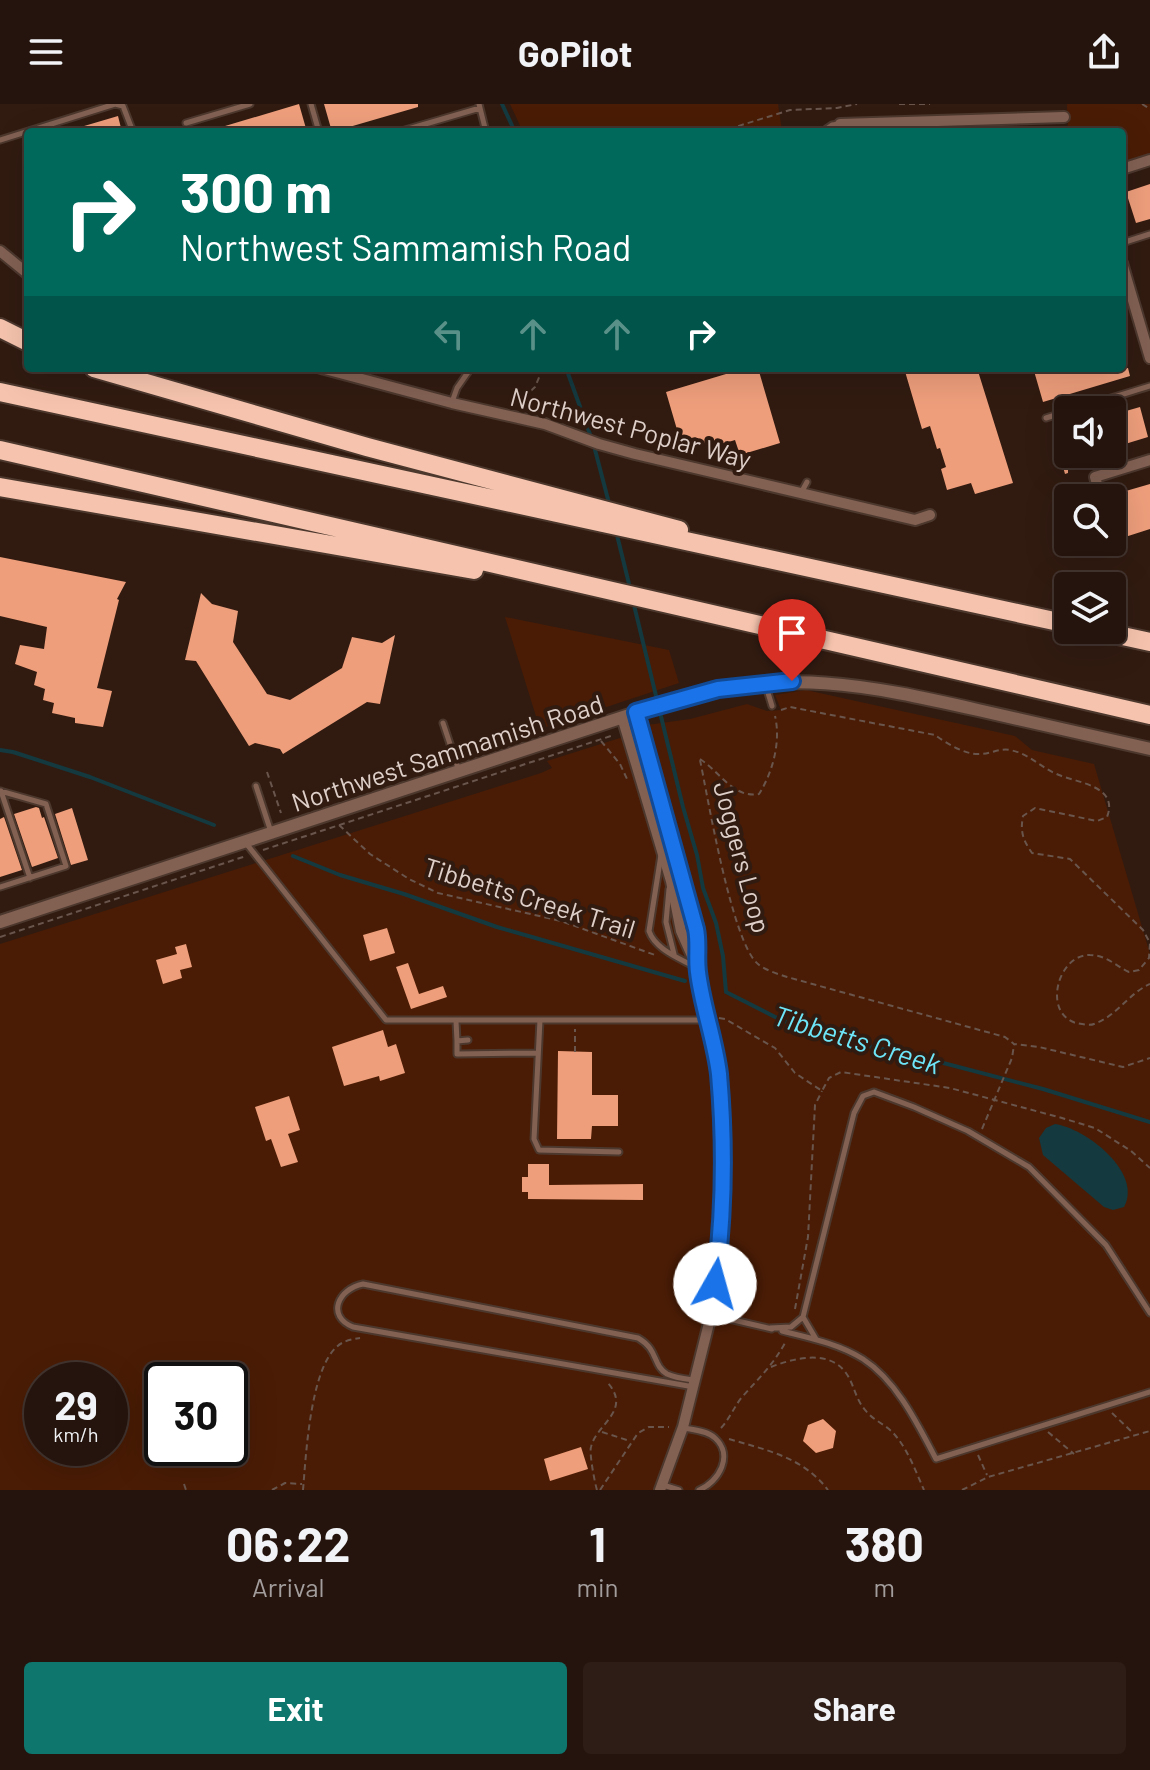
<!DOCTYPE html>
<html lang="en">
<head>
<meta charset="utf-8">
<style>
  body { margin:0; font-family:Barlow,sans-serif; background:#2d1d16; color:#f1f3f6; height:100vh; display:flex; flex-direction:column; font-size:30px; white-space:nowrap }
  * { box-sizing:border-box; margin:0 }
  p { font-size:26px; color:#a39e9d }
  .icon { flex:none; width:44px; height:44px; fill:none; stroke:currentColor; stroke-width:2; stroke-linecap:round; stroke-linejoin:round }
  .map { position:relative; height:1386px; overflow:hidden }
  .sheet { display:flex; flex-direction:column; background:#25140d; flex:1 }
  .sheet>* { flex:none }
  .top-card { position:absolute; left:24px; top:24px; width:1102px; height:244px; border-radius:8px; box-shadow:0 8px 32px #0002,0 0 0 2px #42332e; background:#00695c; color:#fff; overflow:hidden }
  .buttons { position:absolute; left:1054px; top:292px; display:grid; gap:16px }
  .buttons a { display:grid; place-items:center; width:72px; height:72px; border-radius:8px; background:#25140d; box-shadow:0 8px 32px #0002,0 0 0 2px #42332e; font-size:40px }
  .speed { position:absolute; left:24px; top:1258px; display:flex; gap:16px; font-size:40px; font-weight:700; text-align:center }
  .speed>* { display:grid; place-content:center; width:104px; height:104px; border-radius:50%; background:#25140d; box-shadow:0 8px 32px #0002,0 0 0 2px #42332e; line-height:1 }
  .speed small { font-size:20px; font-weight:400 }
  .speed .limit { border:4px solid #111; border-radius:12px; background:#fff; color:#111 }
  .pin { position:absolute; display:grid; place-items:center; width:68px; height:68px; color:#fff; margin:-82px -34px; border-radius:50% 50% 50% 0; rotate:-45deg; box-shadow:0 0 8px #0007 }
  .pin .icon { rotate:45deg }
  .me { position:absolute; width:88px; margin:-44px; rotate:7deg; stroke-linejoin:round; filter:drop-shadow(0 0 6px #0008) }
  .turn { display:flex; align-items:center; gap:28px; height:168px; padding:0 24px; font-size:36px }
  .turn .icon { width:104px; height:104px; stroke-width:2.5 }
  .turn b { display:block; font-size:56px; line-height:68px }
  .lanes { display:flex; align-items:center; height:76px; padding:0 24px; background:#0003; justify-content:center; gap:40px; direction:ltr }
  .lanes .off { opacity:.35 }
  .eta { display:flex; justify-content:space-evenly; align-items:center; height:136px; text-align:center }
  .eta b { font-size:48px; font-weight:700; line-height:56px }
  .cta { display:flex; gap:16px; margin-top:auto; padding:16px 24px }
  .cta a { flex:1; height:92px; border-radius:8px; background:#0f766e; color:#fff; font-size:32px; font-weight:700; line-height:92px; text-align:center }
  .cta a+a { background:#2d1d16; color:#f1f3f6 }
  header { display:flex; justify-content:space-between; align-items:center; height:104px; padding:0 24px; background:#25140d; font-size:36px; font-weight:700 }
  .map>svg:first-child { display:block }
  .green { fill:#4a1c05; fill-rule:evenodd }
  .water { fill:#14393f }
  .lines { fill:none; stroke-linecap:round; stroke-linejoin:round }
  .stream { stroke:#14393f; stroke-width:4 }
  .building { fill:#ee9e7b }
  .service-casing { stroke:#4d382e; stroke-width:9 }
  .minor-casing { stroke:#4d382e; stroke-width:14 }
  .tertiary-casing { stroke:#4d382e; stroke-width:16 }
  .motorway-casing { stroke:#4d382e; stroke-width:22 }
  .path { stroke:#69554c; stroke-width:2; stroke-dasharray:6 4; stroke-linecap:butt }
  .service { stroke:#826153; stroke-width:5 }
  .minor { stroke:#826153; stroke-width:10 }
  .tertiary { stroke:#826153; stroke-width:12 }
  .motorway { stroke:#f6c4ae; stroke-width:18 }
  .route-casing { stroke:#114b97; stroke-width:20 }
  .route { stroke:#1a73e8; stroke-width:14 }
  .labels { text-anchor:middle; dominant-baseline:central; stroke-width:8; stroke-linejoin:round; paint-order:stroke }
  .street-label { font-size:26px; fill:#decfc9; stroke:#311b11 }
  .water-label { font-size:28px; font-style:italic; fill:#6ee6f9; stroke:#311b11 }
</style>
</head>
<body>
<header><svg class="icon" aria-label="menu" viewBox="0 0 24 24"><path d="M4 6h16M4 12h16M4 18h16"/></svg>GoPilot<svg class="icon" aria-label="share" viewBox="0 0 24 24"><path d="M12 15V3M7 8l5-5 5 5M5 13v7h14v-7"/></svg></header>
<div class="map">
<svg width="1150" height="1386" viewBox="0 0 1150 1386">
  <rect width="100%" height="100%" fill="#311b11"/>
  <path class="green" d="M510,0H778L782,27L523,28Z
    M1067,0H1150V56L1122,65V28H1068Z
    M505,513L669,546L679,579L540,625Z
    M806,586L1015,632L1032,646L1094,660L1150,850V1386H0V840L541,669L552,664L547,657L623,633L626,627L640,622L690,615L747,600L767,607L781,606L775,591ZM42,1276H110V1344H42ZM162,1276H230V1344H162Z"/>
  <path class="water" d="M1055,1020C1085,1024 1143,1068 1124,1103L1113,1106L1104,1103L1043,1051L1039,1034L1046,1024Z"/>
  <g class="lines">
    <path class="stream" d="M502,0L515,28
      M566,264L591,333
      M594,342L610,403
      M616,427L630,484
      M633,497L683,703L697,751L703,784L716,819L723,852L726,888L781,916L845,938L905,949L1043,985L1150,1018
      M0,646L13,648L90,673L214,721
      M293,752L340,771L404,790L497,823L685,877"/>
  </g>
  <path class="building" d="M299,0L307,28H215V25Z
    M324,0H418V3L332,28Z
    M118,12L122,28H74V25Z
    M1150,80V115L1136,119L1126,88Z
    M746,264H758L780,339L740,351L735,336L706,345L705,339L683,346L666,288Z
    M904,264H977L1013,379L975,390L971,379L947,386L941,365L946,363L940,344L937,345L930,322L922,325Z
    M1043,264H1128L1130,272L1043,298L1034,267Z
    M1140,303L1148,333L1112,344V311Z
    M1068,324V369L1065,370L1053,328Z
    M1150,380V425L1122,434L1116,417L1119,410L1112,406V391Z
    M0,453L126,478L117,495L119,496L97,584L112,587L103,623L75,619V614L52,609L54,599L43,596L45,585L34,581L37,568L15,560L20,541L44,545L47,523L0,512Z
    M201,489L212,500L238,507L233,538L267,590L290,596L342,564L352,533L382,539L395,531L380,600L367,598L283,650L280,645L255,639L249,642L196,557L185,556Z
    M36,703L39,704L42,714L44,713L58,754L32,763L14,710Z
    M72,704L88,756L71,761L55,710Z
    M4,713L22,766L0,773V715Z
    M387,824L395,849L370,857L363,831Z
    M186,840L192,863L180,866L182,874L163,880L156,856L177,850L175,843Z
    M408,859L419,890L443,882L447,893L411,905L396,863Z
    M383,926L388,943L396,940L405,969L380,977L379,972L344,982L332,943Z
    M558,947L592,948V991H618V1022H592L591,1035H557Z
    M289,992L300,1026L288,1030L298,1058L281,1063L271,1035L266,1037L255,1003Z
    M528,1060H549V1081L643,1080V1096L528,1095V1088H522V1073H528Z
    M823,1315L836,1327L833,1344L816,1349L803,1337L808,1321Z
    M581,1343L588,1365L550,1377L544,1355Z"/>
  <g class="lines">
    <g class="service-casing">
      <path id="service" d="M311,0L319,28
        M479,0L486,28
        M186,19L250,0
        M398,28L480,4
        M822,28L832,21L839,20
        M0,36L115,0L123,2L133,28
        M1122,139L1150,130
        M452,298L457,284L471,264
        M1072,306L1150,282
        M1046,314L1068,307
        M801,389L807,378
        M1112,412H1114
        M765,579L772,602
        M443,619L459,667
        M256,682L271,728
        M0,687L46,700L66,762L0,783
        M1,687L30,774
        M245,738L386,916H706
        M661,751L649,827C655,845 679,854 695,863
        M669,785L666,818L674,850
        M540,916L534,1035L539,1046L619,1048
        M456,917L457,937L468,936
        M457,937V950L538,949
        M712,1211L772,1225
        M803,1213L816,1235
        M770,1224L791,1223L803,1213L854,1009L863,992L874,988L914,1003L968,1027L1029,1063L1106,1141L1150,1209
        M782,1227C810,1234 839,1240 863,1255C897,1277 918,1321 936,1355L1150,1288
        M694,1283L353,1223C326,1212 338,1185 363,1180L638,1234C659,1246 652,1261 667,1270C675,1274 686,1275 694,1276
        M684,1324C694,1326 708,1327 715,1334C734,1351 719,1378 699,1386
        M663,1381L679,1386"/>
    </g>
    <g class="minor-casing">
      <path id="minor" d="M840,20L1064,13
        M1122,65L1150,56
        M0,147L28,170
        M1122,159L1150,254
        M321,264L452,299L545,320L599,340L635,350L915,416L930,411
        M1101,394L1095,373L1150,356
        M1112,428L1117,444
        M636,608L696,825L699,841L697,861
        M622,613L671,777L681,827L697,863L719,970L722,1076L719,1148L711,1211L683,1323L660,1386"/>
    </g>
    <g class="tertiary-casing">
      <path id="tertiary" d="M0,818L672,597C783,563 868,581 978,606C1035,619 1093,632 1150,645"/>
    </g>
    <g class="motorway-casing">
      <path id="motorway" d="M0,224L28,238
        M94,264L367,343L679,426
        M0,288L1068,520
        M0,346L1150,611
        M0,383L474,466
        M1095,526L1150,538"/>
    </g>
    <path class="path" d="M899,0H930
      M1142,0L1150,5
      M719,28L790,6L837,4L857,0
      M1122,234L1128,232
      M516,300L535,283L543,264
      M781,606L790,603L935,631C946,639 965,651 980,650C991,650 999,644 1010,646C1030,650 1041,664 1059,671C1078,679 1119,682 1107,713L1097,717L1035,704L1023,712C1020,728 1023,736 1032,749L1070,755L1143,826L1150,839L1149,854L1139,866L1129,868C1116,862 1106,851 1090,851C1058,850 1042,909 1076,919C1081,920 1090,922 1094,920C1117,912 1129,889 1150,880
      M601,637L620,660L628,677
      M700,655C719,667 734,695 759,690C773,668 781,637 775,612
      M700,656C708,694 732,839 758,860C765,866 778,870 787,873L1005,933L1014,940L1039,943L1123,963L1150,954
      M267,668L281,709
      M339,721L370,750L409,775L438,789L561,817L655,851
      M263,746L614,631
      M0,833L246,752
      M719,914L725,915L775,944L795,969L822,987L829,974L841,968L950,984L1062,1014L1095,1024L1131,1047L1150,1064
      M575,948V925
      M982,1025L1012,954L1014,941
      M795,1205L808,1133L815,1001L822,987
      M771,1263C794,1254 829,1245 846,1269C855,1282 855,1295 866,1307C874,1317 887,1321 895,1331C908,1346 916,1368 924,1386
      M1112,1309L1133,1329
      M721,1324C730,1314 734,1303 742,1293C759,1274 774,1260 786,1237
      M602,1328L630,1337
      M1048,1328L1074,1350
      M729,1335C766,1346 803,1353 828,1386
      M978,1351L987,1371
      M184,1380L186,1386
      M272,1386L285,1379L302,1380
      M303,1386C306,1353 310,1256 342,1239C347,1236 354,1235 360,1234
      M597,1386C595,1380 589,1349 591,1343C596,1320 634,1306 606,1277
      M600,1386L638,1329L649,1323H669
      M962,1386L988,1373L1150,1327"/>
    <use href="#service" class="service"/>
    <use href="#minor" class="minor"/>
    <use href="#tertiary" class="tertiary"/>
    <use href="#motorway" class="motorway"/>
  </g>
  <g class="lines">
    <g class="route-casing">
      <path id="route" d="M715,1180C724,1112 725,1039 719,970C715,936 702,902 698,868C696,853 699,839 696,825L636,608L718,585L792,577"/>
    </g>
    <use href="#route" class="route"/>
  </g>
  <g class="labels">
    <g class="street-label">
      <text transform="translate(631 323) rotate(15)">Northwest Poplar Way</text>
      <text transform="translate(447 648) rotate(-18)">Northwest Sammamish Road</text>
      <text transform="translate(743 753) rotate(75)">Joggers Loop</text>
      <text transform="translate(530 793) rotate(17)">Tibbetts Creek Trail</text>
    </g>
    <g class="water-label">
      <text transform="translate(857 935) rotate(17)">Tibbetts Creek</text>
    </g>
  </g>
</svg>
<div class="buttons">
<a><svg class="icon" aria-label="sound" viewBox="0 0 24 24"><path d="M4 9h4l5-4v14l-5-4H4zM17 9q2 3 0 6"/></svg></a>
<a><svg class="icon" aria-label="search" viewBox="0 0 24 24"><circle cx="10" cy="10" r="6"/><path d="M15 15l6 6"/></svg></a>
<a><svg class="icon" aria-label="layers" viewBox="0 0 24 24"><path d="M12 4l9 5-9 5-9-5zM3 14l9 5 9-5"/></svg></a>
</div>
<div class="speed"><div>29<small>km/h</small></div><div class="limit">30</div></div>
<div class="pin" style="left:792px;top:577px;background:#d93025"><svg class="icon" aria-label="arrive" viewBox="0 0 24 24"><path d="M6 21V4h12l-3 4 3 4H6"/></svg></div>
<svg class="me" style="left:715px;top:1180px" viewBox="-20 -20 40 40"><circle r="19" fill="#fff"/><path d="M0-13L10 11 0 6-10 11z" fill="#1a73e8"/></svg>
<div class="top-card">
<div class="turn"><svg class="icon" aria-label="right" viewBox="0 0 24 24"><path d="M7 20v-9h11M14 6l5 5-5 5"/></svg><div><b>300 m</b>Northwest Sammamish Road</div></div>
<div class="lanes"><svg class="icon off" aria-label="left" viewBox="0 0 24 24"><path d="M17 20v-9H6M10 6l-5 5 5 5"/></svg><svg class="icon off" aria-label="ahead" viewBox="0 0 24 24"><path d="M12 20V5M6 11l6-6 6 6"/></svg><svg class="icon off" aria-label="ahead" viewBox="0 0 24 24"><path d="M12 20V5M6 11l6-6 6 6"/></svg><svg class="icon" aria-label="right" viewBox="0 0 24 24"><path d="M7 20v-9h11M14 6l5 5-5 5"/></svg></div>
</div>
</div>
<section class="sheet">
<div class="eta">
<div><b>06:22</b><p>Arrival</p></div>
<div><b>1</b><p>min</p></div>
<div><b>380</b><p>m</p></div>
</div>
<div class="cta"><a>Exit</a><a>Share</a></div>
</section>
</body>
</html>
